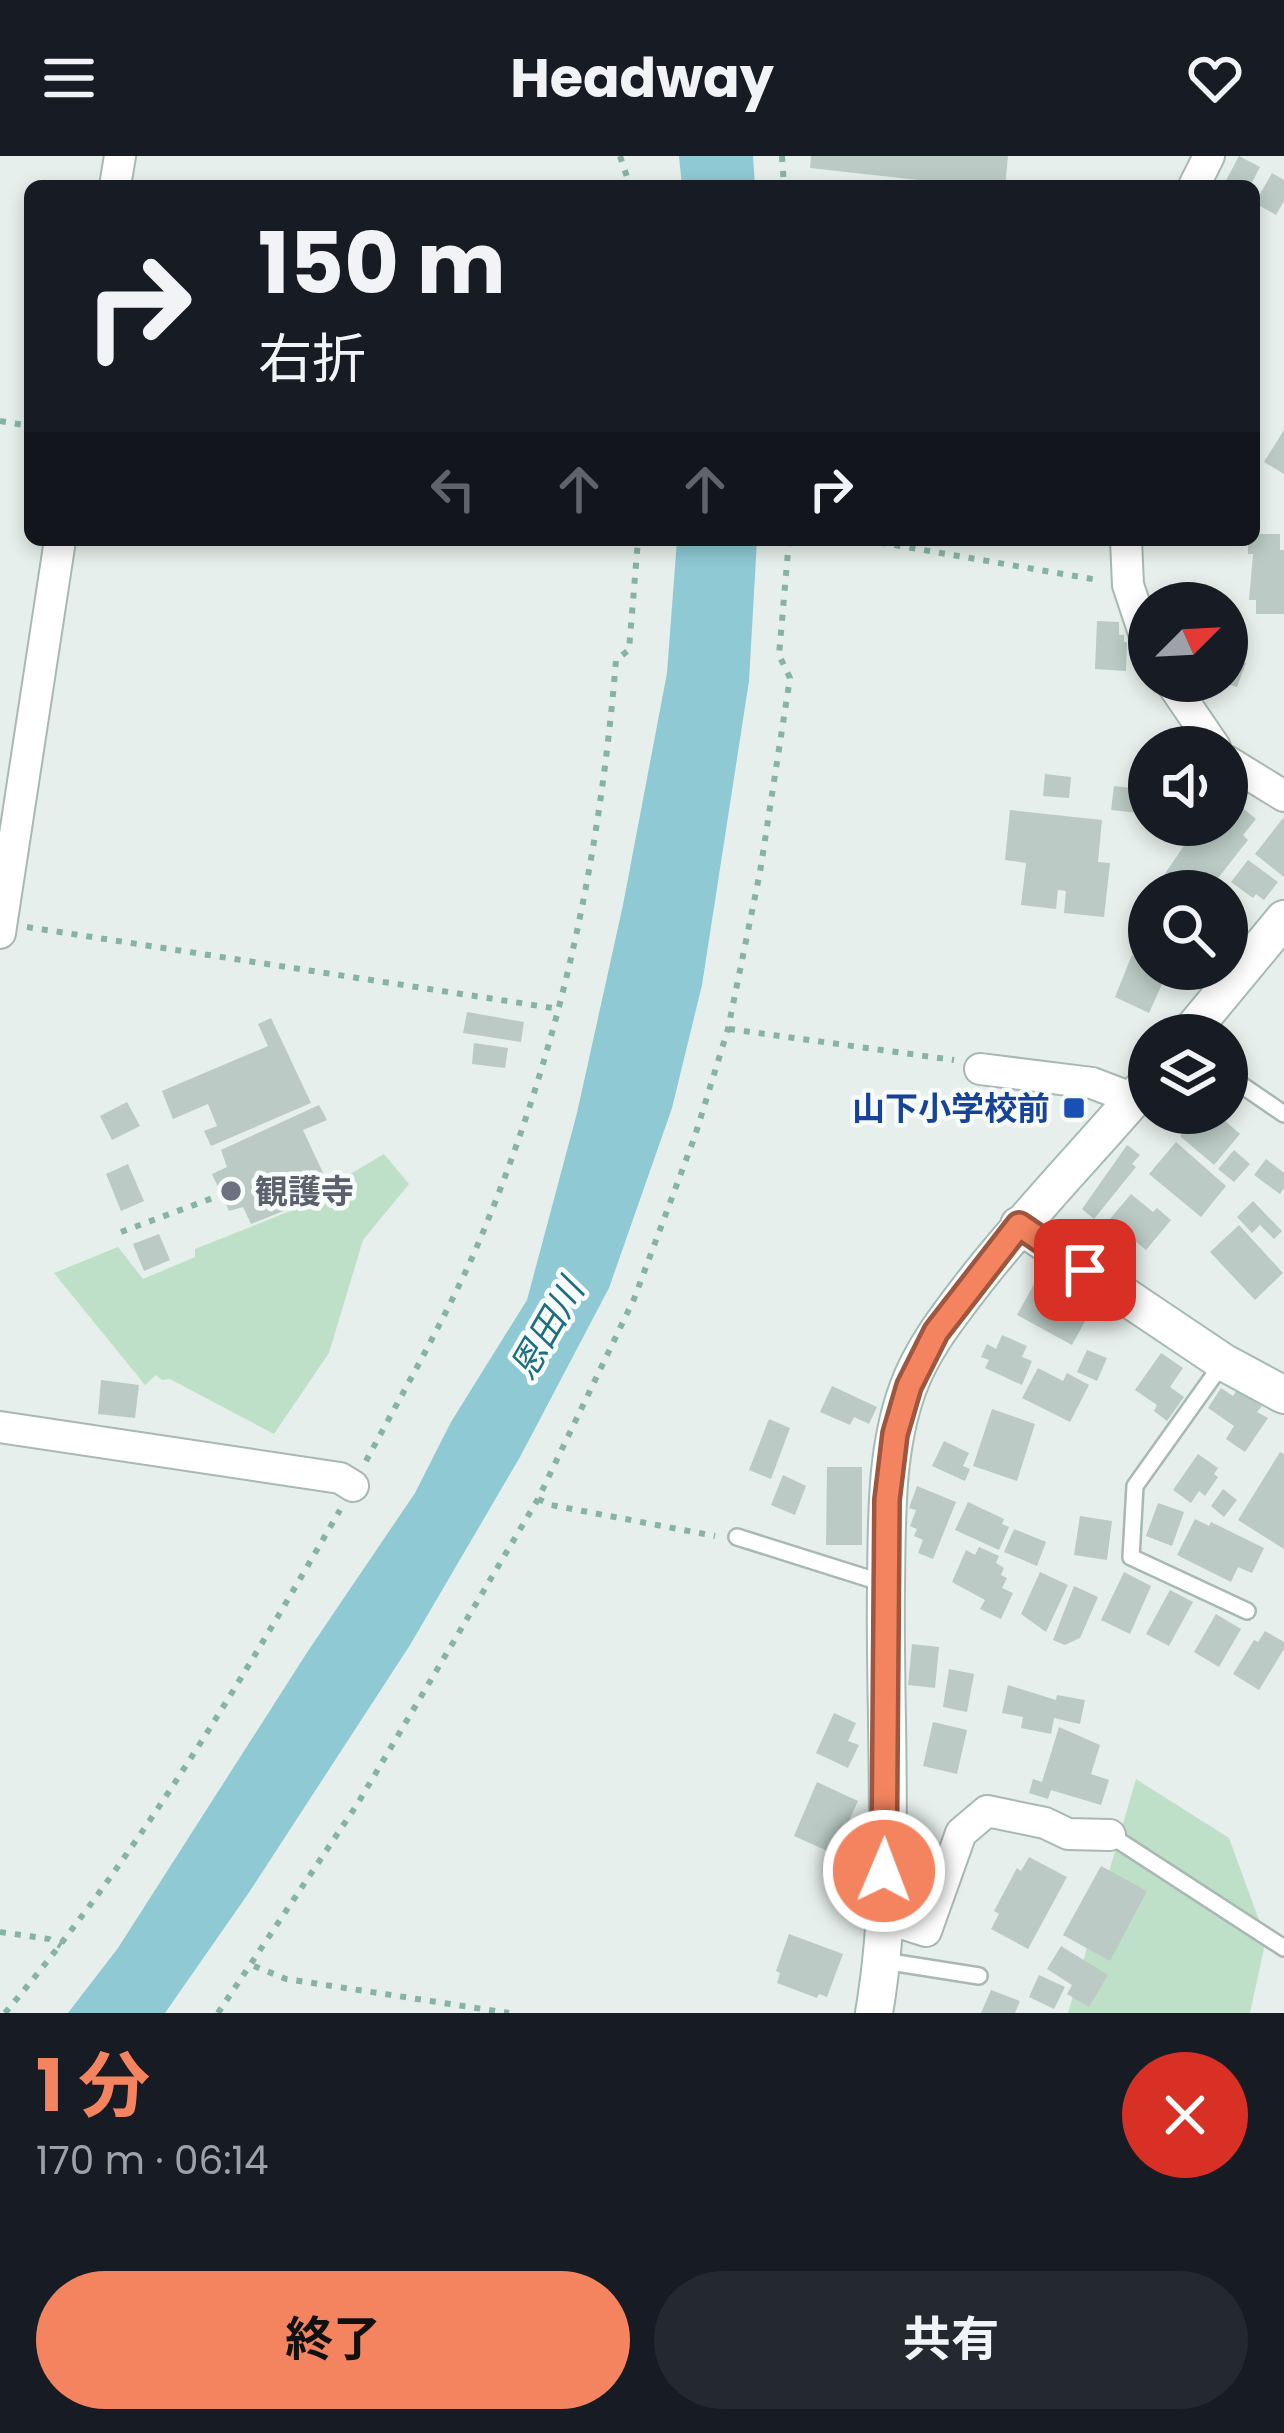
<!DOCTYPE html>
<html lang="ja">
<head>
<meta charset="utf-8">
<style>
  body { margin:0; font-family:Poppins,"Noto Sans JP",sans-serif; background:#242831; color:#f1f3f6; height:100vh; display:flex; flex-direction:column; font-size:45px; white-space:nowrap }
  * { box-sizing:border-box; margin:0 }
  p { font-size:39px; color:#9ea1a6 }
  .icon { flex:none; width:66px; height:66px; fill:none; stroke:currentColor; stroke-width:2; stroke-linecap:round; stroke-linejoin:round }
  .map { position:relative; height:1857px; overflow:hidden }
  .side { display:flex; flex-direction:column; background:#171b24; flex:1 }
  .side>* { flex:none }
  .hud { position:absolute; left:24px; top:24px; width:1236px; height:366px; border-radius:18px; box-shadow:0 6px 18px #0003; background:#171b24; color:#f1f3f6; overflow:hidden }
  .needle { width:78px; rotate:66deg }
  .fabs { position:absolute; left:1128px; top:426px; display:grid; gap:24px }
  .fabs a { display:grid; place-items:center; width:120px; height:120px; border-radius:50%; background:#171b24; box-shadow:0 6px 18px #0003; font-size:60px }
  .pin { position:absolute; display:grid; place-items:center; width:102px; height:102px; color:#fff; margin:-51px; border-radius:24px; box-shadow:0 6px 18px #0006 }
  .me { position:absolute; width:132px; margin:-66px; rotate:1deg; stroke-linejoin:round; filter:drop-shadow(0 0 9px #0008) }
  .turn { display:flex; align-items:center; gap:42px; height:252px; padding:0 36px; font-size:54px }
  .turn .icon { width:156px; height:156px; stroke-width:2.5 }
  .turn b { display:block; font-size:84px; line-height:102px }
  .lanes { display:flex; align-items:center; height:114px; padding:0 36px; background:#0003; justify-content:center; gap:60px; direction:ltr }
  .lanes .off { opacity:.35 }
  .round { display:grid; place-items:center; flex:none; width:126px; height:126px; border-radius:63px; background:#242831 }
  .overview { display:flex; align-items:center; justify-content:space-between; height:204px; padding:0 36px }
  h1 { font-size:72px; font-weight:700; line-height:90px; color:#f4845f }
  .cta { display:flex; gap:24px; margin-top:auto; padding:24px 36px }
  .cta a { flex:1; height:138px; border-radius:72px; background:#f4845f; color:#111; font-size:48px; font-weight:700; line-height:138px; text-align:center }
  .cta a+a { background:#242831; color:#f1f3f6 }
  header { display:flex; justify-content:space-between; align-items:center; height:156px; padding:0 36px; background:#171b24; font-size:54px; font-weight:700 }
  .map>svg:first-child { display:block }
  .green { fill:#bfe0c8 }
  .water { fill:#8ec9d4 }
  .building { fill:#bbcac4 }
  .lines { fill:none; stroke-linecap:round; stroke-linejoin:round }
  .lane-casing { stroke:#a8b8b2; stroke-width:20 }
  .street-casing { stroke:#a8b8b2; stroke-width:34 }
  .secondary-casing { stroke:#a4bbb3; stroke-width:40 }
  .path { stroke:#86b3a5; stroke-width:6; stroke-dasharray:6 9; stroke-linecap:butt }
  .lane { stroke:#fff; stroke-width:15 }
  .street { stroke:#fff; stroke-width:30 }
  .secondary { stroke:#fff; stroke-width:36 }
  .route-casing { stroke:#9f563e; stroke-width:30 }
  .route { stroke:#f4845f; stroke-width:21 }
  .transit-dot { fill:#1a4fb4; stroke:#f7fbf9; stroke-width:4.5 }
  .worship-dot { fill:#6b7280; stroke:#f7fbf9; stroke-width:4.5 }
  .labels { text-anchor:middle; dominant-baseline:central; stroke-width:9; stroke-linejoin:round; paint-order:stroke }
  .transit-label { font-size:33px; font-weight:bold; fill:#164399; stroke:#f7fbf9; text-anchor:end }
  .worship-label { font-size:33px; font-weight:bold; fill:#5b616d; stroke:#f7fbf9; text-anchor:start }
  .water-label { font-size:36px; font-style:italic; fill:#1c6f80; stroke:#f7fbf9 }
</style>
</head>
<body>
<header><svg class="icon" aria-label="menu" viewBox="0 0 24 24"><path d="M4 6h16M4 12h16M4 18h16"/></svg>Headway<svg class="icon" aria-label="heart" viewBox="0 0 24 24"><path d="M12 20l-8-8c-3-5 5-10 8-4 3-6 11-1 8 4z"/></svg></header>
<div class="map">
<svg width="1284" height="1857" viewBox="0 0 1284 1857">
  <rect width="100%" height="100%" fill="#e6efeb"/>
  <path class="green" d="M384,998L409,1028L363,1084L329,1197L274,1278L170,1223L162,1224L156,1219L145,1229L54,1117L118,1091L143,1123L195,1101V1093L338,1036L335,1027Z
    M1136,1623L1229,1682L1266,1783L1250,1857H1068Z"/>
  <path class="water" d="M679,0H753L755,30H682Z
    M677,384H757L749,525L702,829L672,952L609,1132L520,1301L410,1489L250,1735L165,1857H68L118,1792L308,1495L415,1337L451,1266L527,1144L577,957L623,749L667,517Z"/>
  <path class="building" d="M811,0H1008L1005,30H972L810,12Z
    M1239,0L1260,11L1250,30H1223Z
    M1272,17L1284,24V45L1276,59L1255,47Z
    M1284,274V318L1264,306Z
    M1254,378H1280V394H1284V458H1256V444H1249L1253,398H1248V384H1254Z
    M1097,465L1119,466V479H1124V486H1127L1126,515L1095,513Z
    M1227,499L1246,507L1237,531L1227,528Z
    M1045,618L1071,621L1069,642L1043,640Z
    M1114,630L1149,634L1148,658L1111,654Z
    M1227,639L1256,663L1243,679L1248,684L1215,726L1209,722L1199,735H1185L1164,719L1198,669H1227Z
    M1010,654L1102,664L1098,706L1110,707L1104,761L1064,757L1066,735L1058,734L1056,753L1021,749L1026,707L1005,704Z
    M1284,661V721L1255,698Z
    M1248,704L1278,726L1264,744L1256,738L1253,742L1231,726Z
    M1132,799L1149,807V813L1168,815L1149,857L1115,841Z
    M467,856L524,866L521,886L463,877Z
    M271,862L311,947L211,990L204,975L217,970L208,948L173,963L162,935L268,890L258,868Z
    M474,887L508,892L505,912L472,908Z
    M127,946L140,970L112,984L100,960Z
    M319,949L327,964L303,974L332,1036L251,1068L243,1051L229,1055L212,1018L227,1011L221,994Z
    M1201,957H1216L1240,978L1214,1009L1180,980Z
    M1176,986L1226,1030L1201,1061L1149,1018Z
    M1127,989L1140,999L1132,1008L1136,1011L1094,1063L1082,1053Z
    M1234,994L1250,1008L1234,1026L1218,1013Z
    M1266,1003L1284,1017V1032L1280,1038L1254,1019Z
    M128,1008L144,1045L121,1055L106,1018Z
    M1131,1038L1153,1056L1157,1052L1171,1064L1146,1094L1109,1064Z
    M1253,1045L1282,1075L1274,1083L1260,1069L1252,1077L1237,1061Z
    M1239,1069L1283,1117L1255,1144L1210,1096Z
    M159,1078L170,1104L144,1115L133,1088Z
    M1039,1119L1053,1126L1048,1133L1090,1156L1072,1189L1017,1159Z
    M1002,1179L1027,1190L1022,1201L1032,1205L1022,1229L985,1212L989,1204L981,1201L987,1188L996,1193Z
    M1087,1194L1107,1202L1097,1225L1077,1216Z
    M1161,1197L1183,1212L1170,1231L1184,1241L1167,1265L1154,1255L1157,1249L1135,1234Z
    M1038,1212L1063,1225L1067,1217L1089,1229L1070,1266L1022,1242Z
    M101,1224L139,1229L135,1262L98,1258Z
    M832,1230L877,1251L869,1268L854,1261L850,1269L820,1256Z
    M1221,1232L1233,1240L1237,1234L1262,1250L1257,1256L1268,1262L1245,1296L1226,1283L1234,1270L1208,1252Z
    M992,1253L1035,1268L1017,1325L973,1310Z
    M769,1263L790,1272L771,1323L749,1314Z
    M944,1285L969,1297L963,1310L970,1313L965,1325L932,1310Z
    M1280,1296L1284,1298V1393L1238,1364Z
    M1198,1298L1218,1312L1214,1318L1218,1321L1205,1340L1199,1335L1191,1347L1173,1334Z
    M827,1311H862V1389H826Z
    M783,1319L806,1330L795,1359L771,1349Z
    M917,1330L956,1346L933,1403L918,1397L923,1384L914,1380L917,1373L910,1370L916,1354L909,1352Z
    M1223,1333L1237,1344L1224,1361L1211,1350Z
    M968,1346L1004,1363L1002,1368L1009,1371L999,1394L955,1374Z
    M1158,1347L1184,1356L1172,1390L1146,1380Z
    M1080,1360L1112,1365L1107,1404L1074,1399Z
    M1195,1363L1209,1370L1211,1366L1264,1392L1252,1417L1238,1411L1231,1426L1177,1399Z
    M1014,1373L1046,1386L1037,1410L1004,1396Z
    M979,1391L999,1400L996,1407L1004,1412L1001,1419L1007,1422L1002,1432L1013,1437L1001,1463L980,1453L985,1444L952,1426L966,1394L975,1399Z
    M1040,1416L1068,1429L1046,1476L1021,1458Z
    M1124,1416L1151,1430L1130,1478L1101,1464Z
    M1074,1430L1098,1441L1080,1482L1065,1489L1053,1484Z
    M1170,1434L1193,1446L1169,1490L1146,1478Z
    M1216,1458L1241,1473L1219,1511L1194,1496Z
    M1265,1475L1284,1486V1493L1259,1534L1233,1518L1254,1484L1258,1486Z
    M912,1488L939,1491L935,1532L908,1529Z
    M949,1513L974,1518L967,1556L943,1551Z
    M1008,1529L1056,1544L1057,1539L1085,1544L1080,1568L1054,1562L1051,1578L1021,1572L1023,1561L1002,1557Z
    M834,1557L856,1567L848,1585L859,1589L848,1612L816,1597Z
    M933,1566L967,1574L957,1618L923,1610Z
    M1059,1571L1100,1589L1091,1618L1109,1624L1101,1649L1051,1634L1048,1643L1029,1637L1033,1623L1042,1626Z
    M817,1626L858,1645L834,1698L794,1680Z
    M1029,1701L1067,1721L1028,1793L991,1773L999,1758L994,1755L1017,1712L1021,1715Z
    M1101,1710L1147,1735L1110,1805L1063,1779Z
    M789,1778L843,1798L827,1841L819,1838L817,1842L777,1827L780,1817L776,1815Z
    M1061,1790L1108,1819L1089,1851L1067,1838L1072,1829L1047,1813Z
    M1039,1819L1065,1831L1054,1853L1029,1841Z
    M991,1834L1020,1845L1015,1857H981Z"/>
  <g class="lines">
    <g class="lane-casing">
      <path id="lane" d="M1227,919L1284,958
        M1222,1208L1135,1330L1131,1401L1247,1455
        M737,1381L883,1427
        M1110,1679L1284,1792
        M884,1805L979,1820"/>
    </g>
    <g class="street-casing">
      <path id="street" d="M115,30L120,0
        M1194,30L1209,0
        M1126,384L1128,429L1149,492
        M1170,525L1215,591
        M1227,605L1284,640
        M0,777L60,384
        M980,913L1092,927L1134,943
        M0,1271L340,1322L353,1330
        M882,1761L926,1775L961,1677L987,1655L1045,1667L1068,1678L1110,1679"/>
    </g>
    <g class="secondary-casing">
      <path id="secondary" d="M1188,879L1284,763
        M1019,1069L1223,1206L1284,1239
        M874,1857C897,1724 884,1566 886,1430C887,1364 885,1295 908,1232C923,1191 950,1158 976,1124C1030,1055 1092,992 1149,925"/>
    </g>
    <path class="path" d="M620,0L630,30
      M782,0L784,30
      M0,265L30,270
      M865,384L1098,424
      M27,771L559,853
      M729,873L954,904
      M121,1076L221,1039
      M366,1305C403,1236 443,1167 475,1095C558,902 599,712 616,504L629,494L638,384
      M538,1343L551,1349L715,1380
      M0,1776L49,1783L61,1790
      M254,1810L286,1823L509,1857
      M5,1857C136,1702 239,1529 340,1354
      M218,1857L358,1647L538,1343L634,1143L695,980L728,873L760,716L790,522L779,499L789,384"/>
    <use href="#lane" class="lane"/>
    <use href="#street" class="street"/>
    <use href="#secondary" class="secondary"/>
  </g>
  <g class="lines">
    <g class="route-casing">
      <path id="route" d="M884,1715L887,1344L895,1278L909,1230L936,1176L1019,1069L1085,1114"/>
    </g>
    <use href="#route" class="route"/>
  </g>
  <rect class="transit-dot" x="1062" y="940" width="24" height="24" rx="6"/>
  <circle class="worship-dot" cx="231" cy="1035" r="12"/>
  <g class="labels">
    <g class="transit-label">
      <text x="1050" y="952">山下小学校前</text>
    </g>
    <g class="worship-label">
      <text x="255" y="1035">観護寺</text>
    </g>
    <g class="water-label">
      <text transform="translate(547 1173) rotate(-60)">恩田川</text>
    </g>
  </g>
</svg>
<div class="fabs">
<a><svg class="needle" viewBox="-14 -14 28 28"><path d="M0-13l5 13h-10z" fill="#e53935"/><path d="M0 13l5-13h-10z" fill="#9ea1a6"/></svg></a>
<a><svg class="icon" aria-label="sound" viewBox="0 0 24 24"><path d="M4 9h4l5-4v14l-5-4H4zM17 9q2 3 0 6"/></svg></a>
<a><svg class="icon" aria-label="search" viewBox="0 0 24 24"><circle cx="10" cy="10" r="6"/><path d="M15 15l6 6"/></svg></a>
<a><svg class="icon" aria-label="layers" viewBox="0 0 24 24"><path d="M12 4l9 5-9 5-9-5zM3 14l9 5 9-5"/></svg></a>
</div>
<div class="pin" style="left:1085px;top:1114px;background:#d93025"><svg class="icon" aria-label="arrive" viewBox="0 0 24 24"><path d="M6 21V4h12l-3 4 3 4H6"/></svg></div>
<svg class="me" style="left:884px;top:1715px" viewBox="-20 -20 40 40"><circle r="17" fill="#f4845f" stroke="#fff" stroke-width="3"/><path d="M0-11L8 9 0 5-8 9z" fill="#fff"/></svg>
<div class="hud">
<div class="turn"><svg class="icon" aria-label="right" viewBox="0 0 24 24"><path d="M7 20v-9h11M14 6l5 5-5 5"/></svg><div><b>150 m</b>右折</div></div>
<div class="lanes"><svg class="icon off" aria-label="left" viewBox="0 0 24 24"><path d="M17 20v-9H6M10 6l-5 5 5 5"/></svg><svg class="icon off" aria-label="ahead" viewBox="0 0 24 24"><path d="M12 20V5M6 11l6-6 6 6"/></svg><svg class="icon off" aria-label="ahead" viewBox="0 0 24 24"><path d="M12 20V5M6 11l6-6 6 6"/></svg><svg class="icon" aria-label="right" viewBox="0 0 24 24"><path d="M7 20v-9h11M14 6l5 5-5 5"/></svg></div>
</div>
</div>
<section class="side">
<div class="overview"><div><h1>1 分</h1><p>170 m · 06:14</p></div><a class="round" style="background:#d93025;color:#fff"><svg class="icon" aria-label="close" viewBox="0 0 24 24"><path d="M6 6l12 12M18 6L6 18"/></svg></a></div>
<div class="cta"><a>終了</a><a>共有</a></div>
</section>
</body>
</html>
